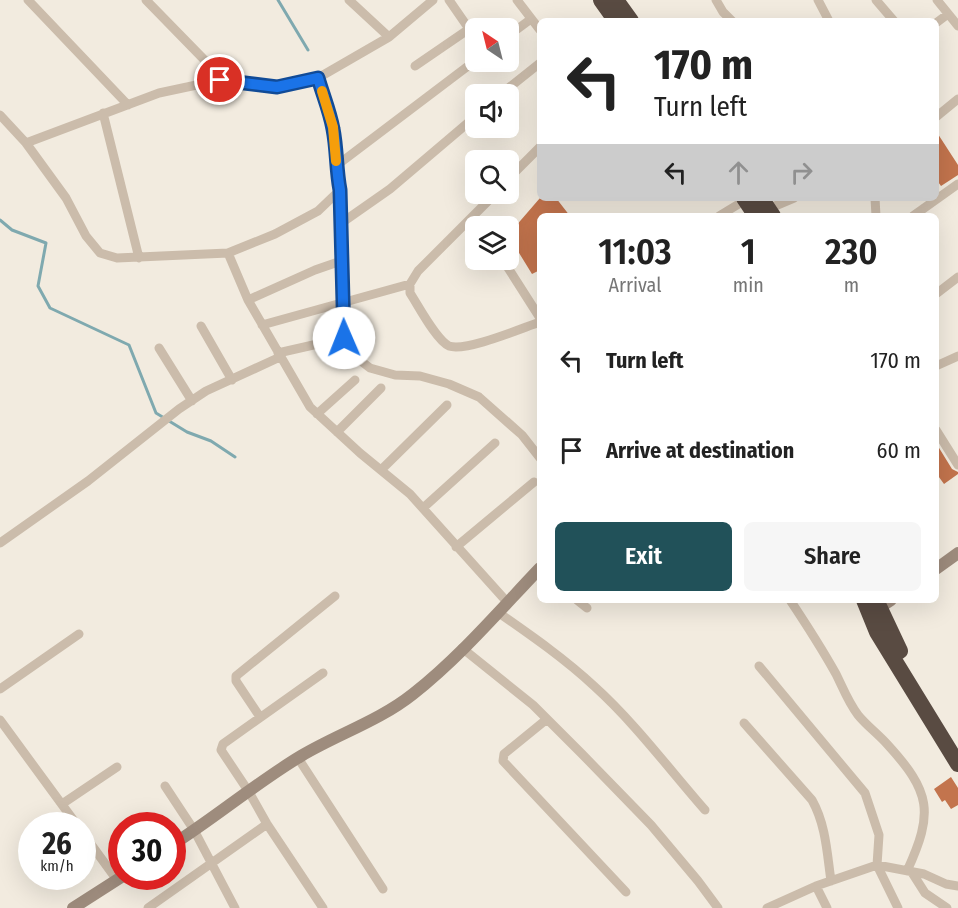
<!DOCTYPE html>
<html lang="en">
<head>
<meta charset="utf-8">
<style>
  body { margin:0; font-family:"Fira Sans Condensed",sans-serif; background:#f6f6f6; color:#222; height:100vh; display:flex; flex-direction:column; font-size:22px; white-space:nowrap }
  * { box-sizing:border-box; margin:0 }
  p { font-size:20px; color:#767676 }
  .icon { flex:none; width:33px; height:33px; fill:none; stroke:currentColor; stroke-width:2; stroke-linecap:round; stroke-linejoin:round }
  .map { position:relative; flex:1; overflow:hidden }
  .sheet { position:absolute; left:537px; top:213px; width:402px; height:390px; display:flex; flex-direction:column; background:#fff; border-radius:9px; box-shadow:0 6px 24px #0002 }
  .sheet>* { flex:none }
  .top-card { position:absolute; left:537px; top:18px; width:402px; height:183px; border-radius:9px; box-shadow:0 6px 24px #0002; background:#fff; color:#222; overflow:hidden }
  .needle { width:39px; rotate:325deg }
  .buttons { position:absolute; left:465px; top:18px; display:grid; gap:12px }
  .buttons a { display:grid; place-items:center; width:54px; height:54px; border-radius:9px; background:#fff; box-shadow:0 6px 24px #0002; font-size:30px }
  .speed { position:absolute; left:18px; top:812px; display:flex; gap:12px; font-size:30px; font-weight:700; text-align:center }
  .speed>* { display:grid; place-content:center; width:78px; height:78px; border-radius:50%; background:#fff; box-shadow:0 6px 24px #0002; line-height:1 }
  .speed small { font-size:15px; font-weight:400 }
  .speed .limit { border:9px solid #d22; background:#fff; color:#111 }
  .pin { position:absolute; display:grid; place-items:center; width:51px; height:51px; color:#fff; margin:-26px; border:3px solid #fff; border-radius:50%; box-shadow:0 2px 6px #0007 }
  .me { position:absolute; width:66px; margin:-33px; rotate:359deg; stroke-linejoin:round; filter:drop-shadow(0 0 4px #0008) }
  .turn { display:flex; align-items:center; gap:21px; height:126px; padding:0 18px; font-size:27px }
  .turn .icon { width:78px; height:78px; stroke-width:2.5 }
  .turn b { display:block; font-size:42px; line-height:51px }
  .lanes { display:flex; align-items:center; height:57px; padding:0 18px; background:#0003; justify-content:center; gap:30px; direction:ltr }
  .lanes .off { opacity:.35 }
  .eta { display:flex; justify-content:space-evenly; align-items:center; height:102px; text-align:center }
  .eta b { font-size:36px; font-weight:600; line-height:42px }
  .cta { display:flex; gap:12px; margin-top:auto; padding:12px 18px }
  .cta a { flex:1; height:69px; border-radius:9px; background:#215159; color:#fff; font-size:24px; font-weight:600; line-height:69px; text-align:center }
  .cta a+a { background:#f6f6f6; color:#222 }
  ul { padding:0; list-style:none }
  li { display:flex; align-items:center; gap:18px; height:90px; padding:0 18px }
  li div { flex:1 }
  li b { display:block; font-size:22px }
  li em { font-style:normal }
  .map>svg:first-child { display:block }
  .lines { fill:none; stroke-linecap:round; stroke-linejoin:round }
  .stream { stroke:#7fa9af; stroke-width:3 }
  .building { fill:#c3744d }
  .street { stroke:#cbbcab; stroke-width:9 }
  .secondary { stroke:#9e8c7d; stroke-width:12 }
  .highway { stroke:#594b42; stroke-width:16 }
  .route-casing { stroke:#114b97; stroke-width:15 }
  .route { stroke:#1a73e8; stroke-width:10 }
  .slow { stroke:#f59e0b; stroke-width:10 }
</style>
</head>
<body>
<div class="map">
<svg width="958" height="908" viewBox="0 0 958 908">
  <rect width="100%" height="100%" fill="#f2ebdf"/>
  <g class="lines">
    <path class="stream" d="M278,0L308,50
      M0,220L12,230L46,243L38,286L50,308L129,345L156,413L187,432L211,441L235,457"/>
  </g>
  <path class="building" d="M936,131L958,165V175L941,186L936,179Z
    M540,198H556L570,216H540V270L532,274L508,235Z
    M936,443L952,469L958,472V474L944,484L936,473Z
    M951,777L958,788V805L951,809L945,800L942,802L934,789Z"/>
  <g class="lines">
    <path class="street" d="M28,0L128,105
      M146,0L225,81
      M349,0L389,37
      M449,0L476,39
      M517,0L540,30
      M716,0L723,12L732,21
      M818,0L829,21
      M876,0L894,21
      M937,0L958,26
      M936,23L948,14
      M508,36L531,19
      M415,66L469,29
      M318,78C323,95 330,112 333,129C337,149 336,170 340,190L344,338L357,358L370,368L395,375L420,376L449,384L479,397L522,435L540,458
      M501,94L540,63
      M103,113L139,258
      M0,115L26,143L66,198L86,236L100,253L117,258L228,253L275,234L318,211L340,190
      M936,117L958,99
      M26,143L159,93L220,80L277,87L318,78L389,37L433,0
      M336,166L476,60
      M508,179L540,147
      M495,194L418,271L410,284V293C418,305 436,340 449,346C466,352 522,328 540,322
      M875,198L876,216
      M768,209L794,198
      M474,215L482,226
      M719,216L747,199
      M913,216L958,184
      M340,224L390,189L476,116
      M228,253L248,300L310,407L360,453L410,494L507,602
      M503,260L540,318
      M936,294L958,277
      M248,300L315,270L341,261
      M262,325L410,284
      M201,326L232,380
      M159,348L192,401
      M278,353L344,338
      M936,366L958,356
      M317,414L355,380
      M936,430L958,465
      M337,432L381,388
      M381,470L447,405
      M423,508L495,443
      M0,543L88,481L179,409L206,391L280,357
      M456,547L534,482
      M577,600L587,608
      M790,600C806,624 822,649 836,674C843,688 848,702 858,715C866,725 878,734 887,744C931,792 934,812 907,871
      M499,613C532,636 565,659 594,686C635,723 669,769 705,810
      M462,648L533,705L582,754L651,825L698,881L718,908
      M759,666L865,793L879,835L877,865L898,908
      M0,689L79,634
      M260,717L236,681V676L335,596
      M547,719L504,754L503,761L626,892
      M0,720L77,825
      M744,723L812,800C826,825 827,853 831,881
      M298,758L383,889
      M165,786L194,830L235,908
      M62,804L117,767
      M82,832L117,880
      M911,871L925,893L947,908
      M148,908L267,824
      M323,908L267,824L249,792L221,750L223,744L323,673
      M767,908L816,886
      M827,908L816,886L877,865L924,874L946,884L958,886"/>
    <path class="secondary" d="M936,569L958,553
      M879,608L891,600
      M172,845C216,817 256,783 301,756C338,734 379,721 413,694C460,657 499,611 540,568
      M73,908L123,876"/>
    <path class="highway" d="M601,0L616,21
      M616,0L631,21
      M744,198L756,216
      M761,198L773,216
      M864,600L877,632L958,764
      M876,600L900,651"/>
  </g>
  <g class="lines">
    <g class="route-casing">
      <path id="route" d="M220,80L277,87L318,78C323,95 330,112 333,129C337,149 336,169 340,190L344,338"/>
    </g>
    <use href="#route" class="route"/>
    <path class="slow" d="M322,91L333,127L336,161"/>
  </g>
</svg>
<div class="buttons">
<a><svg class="needle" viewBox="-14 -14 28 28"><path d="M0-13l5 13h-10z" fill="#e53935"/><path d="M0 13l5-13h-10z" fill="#767676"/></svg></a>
<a><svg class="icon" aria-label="sound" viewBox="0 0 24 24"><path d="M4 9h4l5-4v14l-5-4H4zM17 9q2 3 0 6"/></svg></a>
<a><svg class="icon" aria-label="search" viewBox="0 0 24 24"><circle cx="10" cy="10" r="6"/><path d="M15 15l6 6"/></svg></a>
<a><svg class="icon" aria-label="layers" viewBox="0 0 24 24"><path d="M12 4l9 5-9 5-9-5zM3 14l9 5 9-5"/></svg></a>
</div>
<div class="speed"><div>26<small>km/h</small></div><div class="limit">30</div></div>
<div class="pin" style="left:220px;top:80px;background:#d93025"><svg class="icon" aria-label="arrive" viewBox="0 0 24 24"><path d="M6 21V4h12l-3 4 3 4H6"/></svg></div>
<svg class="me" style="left:344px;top:338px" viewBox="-20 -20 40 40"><circle r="19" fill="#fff"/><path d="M0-13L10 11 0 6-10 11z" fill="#1a73e8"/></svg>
<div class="top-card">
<div class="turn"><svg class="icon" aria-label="left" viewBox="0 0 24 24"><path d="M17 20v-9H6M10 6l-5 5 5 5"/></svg><div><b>170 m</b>Turn left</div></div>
<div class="lanes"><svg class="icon" aria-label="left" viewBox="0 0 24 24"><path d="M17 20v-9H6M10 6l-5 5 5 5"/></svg><svg class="icon off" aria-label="ahead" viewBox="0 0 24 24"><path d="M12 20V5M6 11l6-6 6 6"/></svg><svg class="icon off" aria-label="right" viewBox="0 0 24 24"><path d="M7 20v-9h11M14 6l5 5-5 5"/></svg></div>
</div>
<section class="sheet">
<div class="eta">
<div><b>11:03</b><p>Arrival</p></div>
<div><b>1</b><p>min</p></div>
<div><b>230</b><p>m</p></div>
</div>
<ul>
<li><svg class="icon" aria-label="left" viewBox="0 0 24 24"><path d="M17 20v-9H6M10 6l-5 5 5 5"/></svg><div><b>Turn left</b></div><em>170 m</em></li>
<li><svg class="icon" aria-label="arrive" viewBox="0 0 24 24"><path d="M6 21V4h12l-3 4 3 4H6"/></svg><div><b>Arrive at destination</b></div><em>60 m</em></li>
</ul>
<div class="cta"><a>Exit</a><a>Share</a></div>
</section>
</div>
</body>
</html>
